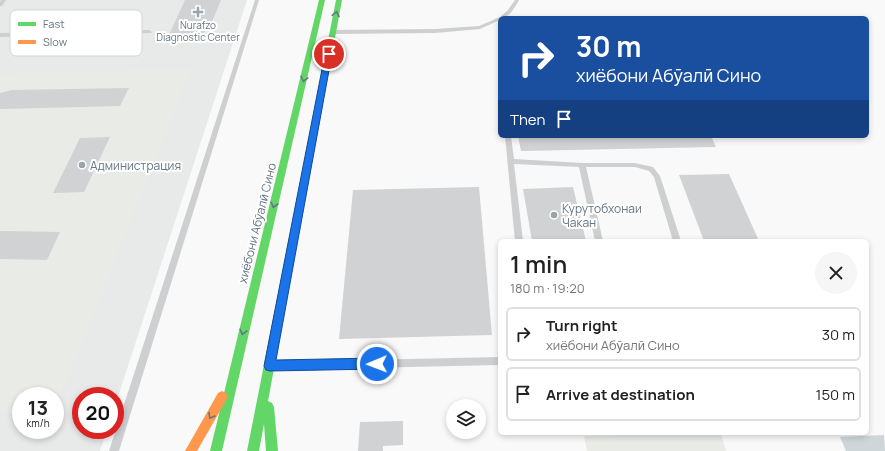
<!DOCTYPE html>
<html lang="en">
<head>
<meta charset="utf-8">
<style>
  body { margin:0; font-family:Manrope,sans-serif; background:#f6f6f6; color:#222; height:100vh; display:flex; flex-direction:column; font-size:15px; white-space:nowrap }
  * { box-sizing:border-box; margin:0 }
  p { font-size:13px; color:#767676 }
  .icon { flex:none; width:22px; height:22px; fill:none; stroke:currentColor; stroke-width:2; stroke-linecap:round; stroke-linejoin:round }
  .map { position:relative; flex:1; overflow:hidden }
  .side { position:absolute; left:498px; top:239px; width:371px; height:196px; display:flex; flex-direction:column; background:#fff; border-radius:6px; box-shadow:0 2px 6px #0003 }
  .side>* { flex:none }
  .top-card { position:absolute; left:498px; top:16px; width:371px; height:122px; border-radius:6px; box-shadow:0 2px 6px #0003; background:#1a4fa0; color:#fff; overflow:hidden }
  .fabs { position:absolute; left:446px; top:399px; display:grid; gap:8px }
  .fabs a { display:grid; place-items:center; width:40px; height:40px; border-radius:50%; background:#fff; box-shadow:0 2px 6px #0003; font-size:20px }
  .speed { position:absolute; left:12px; top:387px; display:flex; gap:8px; font-size:20px; font-weight:700; text-align:center }
  .speed>* { display:grid; place-content:center; width:52px; height:52px; border-radius:50%; background:#fff; box-shadow:0 2px 6px #0003; line-height:1 }
  .speed small { font-size:10px; font-weight:400 }
  .speed .limit { border:6px solid #d22; background:#fff; color:#111 }
  .pin { position:absolute; display:grid; place-items:center; width:34px; height:34px; color:#fff; margin:-17px; border:2px solid #fff; border-radius:50%; box-shadow:0 1px 4px #0007 }
  .me { position:absolute; width:44px; margin:-22px; rotate:269deg; stroke-linejoin:round; filter:drop-shadow(0 0 3px #0008) }
  .turn { display:flex; align-items:center; gap:14px; height:84px; padding:0 12px; font-size:18px }
  .turn .icon { width:52px; height:52px; stroke-width:2.5 }
  .turn b { display:block; font-size:28px; line-height:34px }
  .then { display:flex; align-items:center; height:38px; padding:0 12px; background:#0003; gap:8px; font-size:15px }
  .round { display:grid; place-items:center; flex:none; width:42px; height:42px; border-radius:21px; background:#f6f6f6 }
  .summary { display:flex; align-items:center; justify-content:space-between; height:68px; padding:0 12px }
  h1 { font-size:24px; font-weight:600; line-height:30px }
  ul { padding:0; list-style:none }
  li { display:flex; align-items:center; gap:12px; height:54px; margin:0 8px 6px; padding:0 4px; border:2px solid #e0e0e0; border-radius:6px }
  li div { flex:1 }
  li b { display:block; font-size:15px }
  li em { font-style:normal }
  .map>svg:first-child { display:block }
  .built { fill:#e8e9e9; fill-rule:evenodd }
  .green { fill:#e8ebe6 }
  .water { fill:#ced6d9 }
  .building { fill:#d0d2d3 }
  .lines { fill:none; stroke-linecap:round; stroke-linejoin:round }
  .lane { fill:#cecfd0; fill-rule:evenodd }
  .fast { fill:#63d668; fill-rule:evenodd }
  .slow { fill:#ff974d; fill-rule:evenodd }
  .oneway { stroke:#657683 }
  .route { fill:#1a73e8; stroke:#114b97 }
  .poi-dot { fill:#99a4ac; stroke:#fff; stroke-width:1.5 }
  .labels { text-anchor:middle; dominant-baseline:central; stroke-width:4; stroke-linejoin:round; paint-order:stroke }
  .far-poi-label { font-size:10px; fill:#657683; stroke:#fff }
  .poi-label { font-size:12px; fill:#657683; stroke:#fff; text-anchor:start }
  .street-label { font-size:12px; fill:#657683; stroke:#fff }
  .key { fill:#fff; stroke:#d1d6da; stroke-width:1 }
  .key-label { font-size:11px; fill:#657683 }
</style>
</head>
<body>
<div class="map">
<svg width="885" height="451" viewBox="0 0 885 451">
  <rect width="100%" height="100%" fill="#f9f9f9"/>
  <path class="built" d="M0,0H247L115,406V396H81V430H107L100,451H0ZM21,396H55V430H21Z"/>
  <path class="green" d="M192,68L55,410V396H21V412L1,414L0,416V74Z
    M688,433H721L726,451H587L584,436Z"/>
  <path class="water" d="M884,435L885,451H846L840,437Z"/>
  <path class="building" d="M185,0H221L211,24H207L202,37H168Z
    M66,11L59,22L9,24L16,13Z
    M129,88L120,106L0,109V93L12,90Z
    M518,136H711L716,147L521,151Z
    M110,137L84,192L53,193L80,138Z
    M729,174L759,241H704L679,175Z
    M479,187L492,335L339,339L353,190Z
    M573,187L586,241H532L523,189Z
    M0,231L60,232L47,260L0,259Z
    M403,421V445L383,446V451H358L360,422Z"/>
  <g class="lines">
    <path class="lane" d="M1,0H6L2,6H0V2Z
      M255,0H259L119,451H109Z
      M515,0H519C515,7 510,18 500,18V20L480,29L435,33L333,34L330,32L333,30L435,29L479,26L500,17L508,10Z
      M149,30L152,32L151,33L0,37V33Z
      M505,136H511L514,159L582,163H635L653,167L660,176L681,241H673L654,177L649,171L635,167H586L603,241H595L579,167L514,164L523,241H515Z
      M500,357V365L272,370L269,369L268,366L269,363L272,362Z"/>
    <path class="fast" d="M319,0H325L222,451H210Z
      M336,0H342L268,401L272,403L274,407L278,451H266L264,424L259,451H247Z"/>
    <path class="slow" d="M222,391L226,393L228,397L197,451H185L218,393Z"/>
  </g>
  <defs><path id="oneway-chevron" d="M-2-3.5L2.5 0L-2 3.5" fill="none" stroke-width="1.6" stroke-linecap="round" stroke-linejoin="round"/></defs>
  <g class="oneway">
    <use href="#oneway-chevron" transform="translate(336 14) rotate(-79)"/>
    <use href="#oneway-chevron" transform="translate(304 79) rotate(104)"/>
    <use href="#oneway-chevron" transform="translate(274 205) rotate(104)"/>
    <use href="#oneway-chevron" transform="translate(243 332) rotate(104)"/>
    <use href="#oneway-chevron" transform="translate(211 416) rotate(120)"/>
  </g>
  <path class="route" d="M329,52L332,54L276,360L377,358L381,360L383,364L381,367L377,369L270,371L266,370L264,366L325,54Z"/>
  <g class="poi-dot">
    <path d="M196 6h4v4h4v4h-4v4h-4v-4h-4v-4h4z"/>
    <circle cx="82" cy="165" r="4"/>
    <circle cx="554" cy="215" r="4"/>
  </g>
  <g class="labels">
    <g class="far-poi-label">
      <text x="198" y="25">Nurafzo<tspan x="198" dy="12">Diagnostic Center</tspan></text>
    </g>
    <g class="poi-label">
      <text x="90" y="165">Администрация</text>
      <text x="562" y="208">Курутобхонаи<tspan x="562" dy="14">Чакан</tspan></text>
    </g>
    <g class="street-label">
      <text transform="translate(257 223) rotate(-76)">хиёбони Абӯалӣ Сино</text>
    </g>
  </g>
  <rect x="10" y="10" width="132" height="46" rx="6" class="key"/>
  <rect x="18" y="22" width="18" height="4" fill="#63d668"/>
  <rect x="18" y="40" width="18" height="4" fill="#ff974d"/>
  <g class="key-label">
    <text x="43" y="28">Fast</text>
    <text x="43" y="46">Slow</text>
  </g>
</svg>
<div class="fabs">
<a><svg class="icon" aria-label="layers" viewBox="0 0 24 24"><path d="M12 4l9 5-9 5-9-5zM3 14l9 5 9-5"/></svg></a>
</div>
<div class="speed"><div>13<small>km/h</small></div><div class="limit">20</div></div>
<div class="pin" style="left:329px;top:54px;background:#d93025"><svg class="icon" aria-label="arrive" viewBox="0 0 24 24"><path d="M6 21V4h12l-3 4 3 4H6"/></svg></div>
<svg class="me" style="left:377px;top:364px" viewBox="-20 -20 40 40"><circle r="17" fill="#1a73e8" stroke="#fff" stroke-width="3"/><path d="M0-11L8 9 0 5-8 9z" fill="#fff"/></svg>
<div class="top-card">
<div class="turn"><svg class="icon" aria-label="right" viewBox="0 0 24 24"><path d="M7 20v-9h11M14 6l5 5-5 5"/></svg><div><b>30 m</b>хиёбони Абӯалӣ Сино</div></div>
<div class="then">Then<svg class="icon" aria-label="arrive" viewBox="0 0 24 24"><path d="M6 21V4h12l-3 4 3 4H6"/></svg></div>
</div>
<section class="side">
<div class="summary"><div><h1>1 min</h1><p>180 m · 19:20</p></div><a class="round"><svg class="icon" aria-label="close" viewBox="0 0 24 24"><path d="M6 6l12 12M18 6L6 18"/></svg></a></div>
<ul>
<li><svg class="icon" aria-label="right" viewBox="0 0 24 24"><path d="M7 20v-9h11M14 6l5 5-5 5"/></svg><div><b>Turn right</b><p>хиёбони Абӯалӣ Сино</p></div><em>30 m</em></li>
<li><svg class="icon" aria-label="arrive" viewBox="0 0 24 24"><path d="M6 21V4h12l-3 4 3 4H6"/></svg><div><b>Arrive at destination</b></div><em>150 m</em></li>
</ul>
</section>
</div>
</body>
</html>
